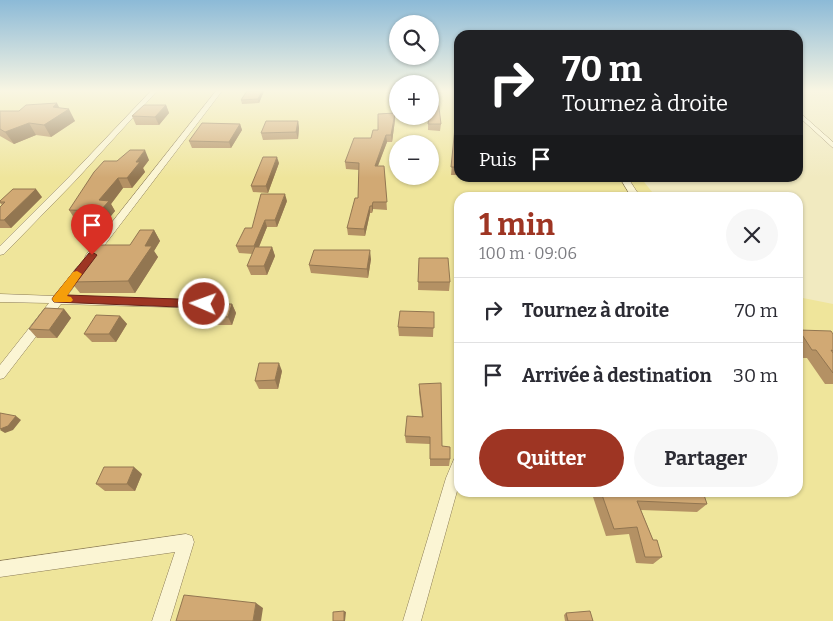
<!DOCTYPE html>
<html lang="fr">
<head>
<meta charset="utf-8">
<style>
  body { margin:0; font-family:Bitter,serif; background:#f7f7f7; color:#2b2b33; height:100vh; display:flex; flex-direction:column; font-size:19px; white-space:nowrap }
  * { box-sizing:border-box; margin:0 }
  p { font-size:16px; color:#7c7c81 }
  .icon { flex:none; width:28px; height:28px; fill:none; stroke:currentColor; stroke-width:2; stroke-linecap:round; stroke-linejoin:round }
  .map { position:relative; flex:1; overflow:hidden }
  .panel { position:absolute; left:454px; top:192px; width:349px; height:305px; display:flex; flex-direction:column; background:#fff; border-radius:15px; box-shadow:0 1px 4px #0004 }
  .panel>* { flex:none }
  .top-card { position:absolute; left:454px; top:30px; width:349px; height:152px; border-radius:15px; box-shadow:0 1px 4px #0004; background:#202124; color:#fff; overflow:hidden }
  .tools { position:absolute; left:389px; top:15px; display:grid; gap:10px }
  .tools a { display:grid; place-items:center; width:50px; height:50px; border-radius:50%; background:#fff; box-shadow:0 1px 4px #0004; font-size:25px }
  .pin { position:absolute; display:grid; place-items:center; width:42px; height:42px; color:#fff; margin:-51px -21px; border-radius:50% 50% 50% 0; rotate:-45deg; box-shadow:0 0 5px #0007 }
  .pin .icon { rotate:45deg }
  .me { position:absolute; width:55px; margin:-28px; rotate:272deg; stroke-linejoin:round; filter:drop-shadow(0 0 4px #0008) }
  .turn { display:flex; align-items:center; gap:18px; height:105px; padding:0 25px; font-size:22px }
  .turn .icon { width:65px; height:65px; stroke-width:2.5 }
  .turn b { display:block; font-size:35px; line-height:42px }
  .then { display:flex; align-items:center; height:48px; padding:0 25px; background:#0003; gap:10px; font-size:19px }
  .round { display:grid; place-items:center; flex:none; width:52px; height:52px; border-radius:26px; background:#f7f7f7 }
  .summary { display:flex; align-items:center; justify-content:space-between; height:85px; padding:0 25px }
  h1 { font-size:30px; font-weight:700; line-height:38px; color:#9e3523 }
  .cta { display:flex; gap:10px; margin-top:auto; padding:10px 25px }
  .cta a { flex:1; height:58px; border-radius:30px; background:#9e3523; color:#fff; font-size:20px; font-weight:700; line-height:58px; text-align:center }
  .cta a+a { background:#f7f7f7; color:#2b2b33 }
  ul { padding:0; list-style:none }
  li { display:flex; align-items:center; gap:15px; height:65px; padding:0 25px; border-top:1px solid #e1e1e2 }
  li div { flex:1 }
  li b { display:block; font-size:19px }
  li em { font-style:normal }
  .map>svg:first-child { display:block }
  .sand { fill:#efe59b; fill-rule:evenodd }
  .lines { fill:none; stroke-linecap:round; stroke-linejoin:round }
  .street-casing { stroke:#8b7b57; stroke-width:1 }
  .street { fill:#fbf5d4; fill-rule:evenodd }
  .wall { fill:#b49164 }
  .shaded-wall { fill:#927651 }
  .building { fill:#d1a974; stroke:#927651 }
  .route { fill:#9e3523; stroke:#672217 }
  .slow { fill:#f59e0b }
</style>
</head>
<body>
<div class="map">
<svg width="833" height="621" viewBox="0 0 833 621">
  <rect width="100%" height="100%" fill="#f1eac0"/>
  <path class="sand" d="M0,91H397L398,116H430V91H459V178H641L656,197L459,198V492H798V297L833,304V621H0ZM398,144H430V176H398Z"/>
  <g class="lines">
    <g class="street-casing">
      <path id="street" d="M151,91H157L76,180L4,254L0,255V246L70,176Z
        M216,91H222L94,259H86L85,257L86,255Z
        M798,111L833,142V148L798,116Z
        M620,178H628L641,198H632Z
        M81,266L86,270L67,296L204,300L210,304L204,308L61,304L4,378L0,379V365L49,303L0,302V294L55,296L77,267Z
        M459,457V484L421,621H403L446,478L454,459Z
        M186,534L192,536L194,542L170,621H152L175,552L0,577V561Z"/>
    </g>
    <use href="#street" class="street"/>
  </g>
  <path class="wall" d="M264,91L259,103L242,104L241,100Z
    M166,105L169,113L159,125H136L132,116Z
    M59,108L75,121L51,137L36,135L14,144L0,136V111H19Z
    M395,113V120L392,142H387L378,166H384L387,210L373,209L372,213H370L365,236L348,235L347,228L358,198L359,170L346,169L345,162L371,138Z
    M428,116H430L441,124L440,131L428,130Z
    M456,117H459V175H451Z
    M298,121L299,128L298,139L263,140L261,133Z
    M240,124L242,130L231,148H192L189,141Z
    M149,160L143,168L145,172L132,188H123L111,204L115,211L106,222L76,221L69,210L117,161Z
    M279,163L268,193L253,192L251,186Z
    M42,197L11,228H0V207L2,205L0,203V201Z
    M287,201L277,227H267L259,247H272L275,256L267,275H251L247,266L253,254L239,253L236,246L252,228Z
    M457,214H459V235H457Z
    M154,230L160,241L154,251L158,257L135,293H80L71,282Z
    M419,258L450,282L449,291L418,290Z
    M371,259L368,278L311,273L309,265Z
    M232,304L236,313L232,325H207L203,316Z
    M64,309L71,318L57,338H37L29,329Z
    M434,312L433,337L399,336L398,327Z
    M120,316L127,324L116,342H92L84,334Z
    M799,330L833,334V384H825L807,358H803L798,350V332Z
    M282,371L278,389H259L255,381Z
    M419,384L442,446L450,459L449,466H430V444L406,443L405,436L422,417L419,392Z
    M142,474L135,491H105L96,484Z
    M597,492H703L707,504L697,512L641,510L653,540L662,557L653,564L636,563L629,534L606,536L593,497Z
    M566,613L593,621H565L564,615Z"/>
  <path class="shaded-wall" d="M262,91H264L259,103L258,99Z
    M57,103L62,113L69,109L75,121L51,137L44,125L53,107Z
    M166,105L169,113L159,125L155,117Z
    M395,113V120L392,142L391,135Z
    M298,121L299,128L298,139L296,132Z
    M29,123L36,135L14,144L5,132Z
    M240,124L242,130L231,148L229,142Z
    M386,135L387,142L375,173V166Z
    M145,150L149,160L143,168L145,172L132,188L127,178L136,162Z
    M277,157L279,163L268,193L266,186Z
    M118,178L123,188L111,204L115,211L106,222L100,211L99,200Z
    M36,189L42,197L11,228L4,220Z
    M285,194L287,201L277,227L275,220Z
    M373,202V209L372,213V206Z
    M370,206V213L365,236L364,229Z
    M265,220L267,227L256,254L254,246Z
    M154,230L160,241L154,251L158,257L135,293L128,281L145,246Z
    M272,247L275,256L267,275L264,266Z
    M370,250L371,259L368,278L367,269Z
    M232,304L236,313L232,325L228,317Z
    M64,309L71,318L57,338L49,330Z
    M120,316L127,324L116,342L109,334Z
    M279,363L282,371L278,389L275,380Z
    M16,416L21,420L13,430L5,433L0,430Z
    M134,467L142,474L135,491L127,484Z
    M256,603L263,608L261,621H253Z
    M344,611L346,612L345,621H344Z"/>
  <path class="building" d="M247,91H262L258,99L241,100Z
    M432,91H437L441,124H428L429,116H430V100H431Z
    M57,103L53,107L69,109L44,125L29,123L5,132L0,129V111H19L26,105Z
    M144,105H166L155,117L132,116Z
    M395,113L391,135H386L375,166H384L387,202H373L372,206H370L364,229L347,228L355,198H358L359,163L345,162L354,138H371L373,130H378V114Z
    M456,117H459V167H451Z
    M266,121H298L296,132L261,133Z
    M202,123L240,124L229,142L189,141Z
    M130,150H145L136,162H140L127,178H118L99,200L109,201L100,211L69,210L94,172L104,161H117Z
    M263,157H277L266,186H251Z
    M13,189H36L4,220H0V207L5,202H0V201Z
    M261,194H285L275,220H265L254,246H236L245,228H252Z
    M457,214H459V226H458Z
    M140,230H154L145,246H152L128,281L71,282L99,245H130Z
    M255,247H272L264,266H247Z
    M314,250H370L367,269L309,265Z
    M419,258H448L450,282H418Z
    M208,304H232L228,317L203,316Z
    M45,308L64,309L49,330L29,329Z
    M400,311L434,312V328L398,327Z
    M96,315L120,316L109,334H84Z
    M799,330L831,331L833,334V351L831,350L833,353V373L816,350H812Z
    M259,363H279L275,380L255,381Z
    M441,383L442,446L450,447V459H430V437L405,436L407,416L423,417L419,384Z
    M0,413L16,416L8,426L0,429Z
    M104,467H134L127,484H96Z
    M601,492H703L707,504L637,501L653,540H657L662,557H645L637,527L614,529Z
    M184,595L256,603L253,621H176Z
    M344,611V621H333V612Z
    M590,611L593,621H568L566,613Z"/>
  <linearGradient id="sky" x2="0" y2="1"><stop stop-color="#8cbad7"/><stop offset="0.51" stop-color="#f9f6e3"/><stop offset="1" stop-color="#f9f6e3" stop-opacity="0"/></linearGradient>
  <rect width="833" height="178" fill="url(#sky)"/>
  <path class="route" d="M92,252L97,255L67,295L204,300L210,304L204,308L54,302L52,299L54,296L89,253Z"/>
  <path class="slow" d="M77,271L82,274L67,296L71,297L73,300L71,302H54L52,299L54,296L73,272Z"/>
</svg>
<div class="tools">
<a><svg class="icon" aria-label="search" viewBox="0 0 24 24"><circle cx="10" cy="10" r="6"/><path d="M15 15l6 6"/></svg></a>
<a>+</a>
<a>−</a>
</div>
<div class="pin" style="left:92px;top:255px;background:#d93025"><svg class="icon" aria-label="arrive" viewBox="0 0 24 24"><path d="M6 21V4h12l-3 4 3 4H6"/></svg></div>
<svg class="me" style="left:204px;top:304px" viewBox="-20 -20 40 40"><circle r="17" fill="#9e3523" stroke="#fff" stroke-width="3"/><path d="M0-11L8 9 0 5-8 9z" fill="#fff"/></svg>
<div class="top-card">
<div class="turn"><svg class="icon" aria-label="right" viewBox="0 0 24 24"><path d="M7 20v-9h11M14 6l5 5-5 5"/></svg><div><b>70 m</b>Tournez à droite</div></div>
<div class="then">Puis<svg class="icon" aria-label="arrive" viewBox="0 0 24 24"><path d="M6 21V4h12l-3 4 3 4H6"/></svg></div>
</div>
<section class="panel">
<div class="summary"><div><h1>1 min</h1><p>100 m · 09:06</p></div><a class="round"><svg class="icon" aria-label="close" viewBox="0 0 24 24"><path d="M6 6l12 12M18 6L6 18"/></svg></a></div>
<ul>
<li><svg class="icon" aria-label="right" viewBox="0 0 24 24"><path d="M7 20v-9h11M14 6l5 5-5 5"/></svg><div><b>Tournez à droite</b></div><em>70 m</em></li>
<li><svg class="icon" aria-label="arrive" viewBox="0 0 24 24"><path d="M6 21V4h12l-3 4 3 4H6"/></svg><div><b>Arrivée à destination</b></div><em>30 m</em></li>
</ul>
<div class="cta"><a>Quitter</a><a>Partager</a></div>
</section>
</div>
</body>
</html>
